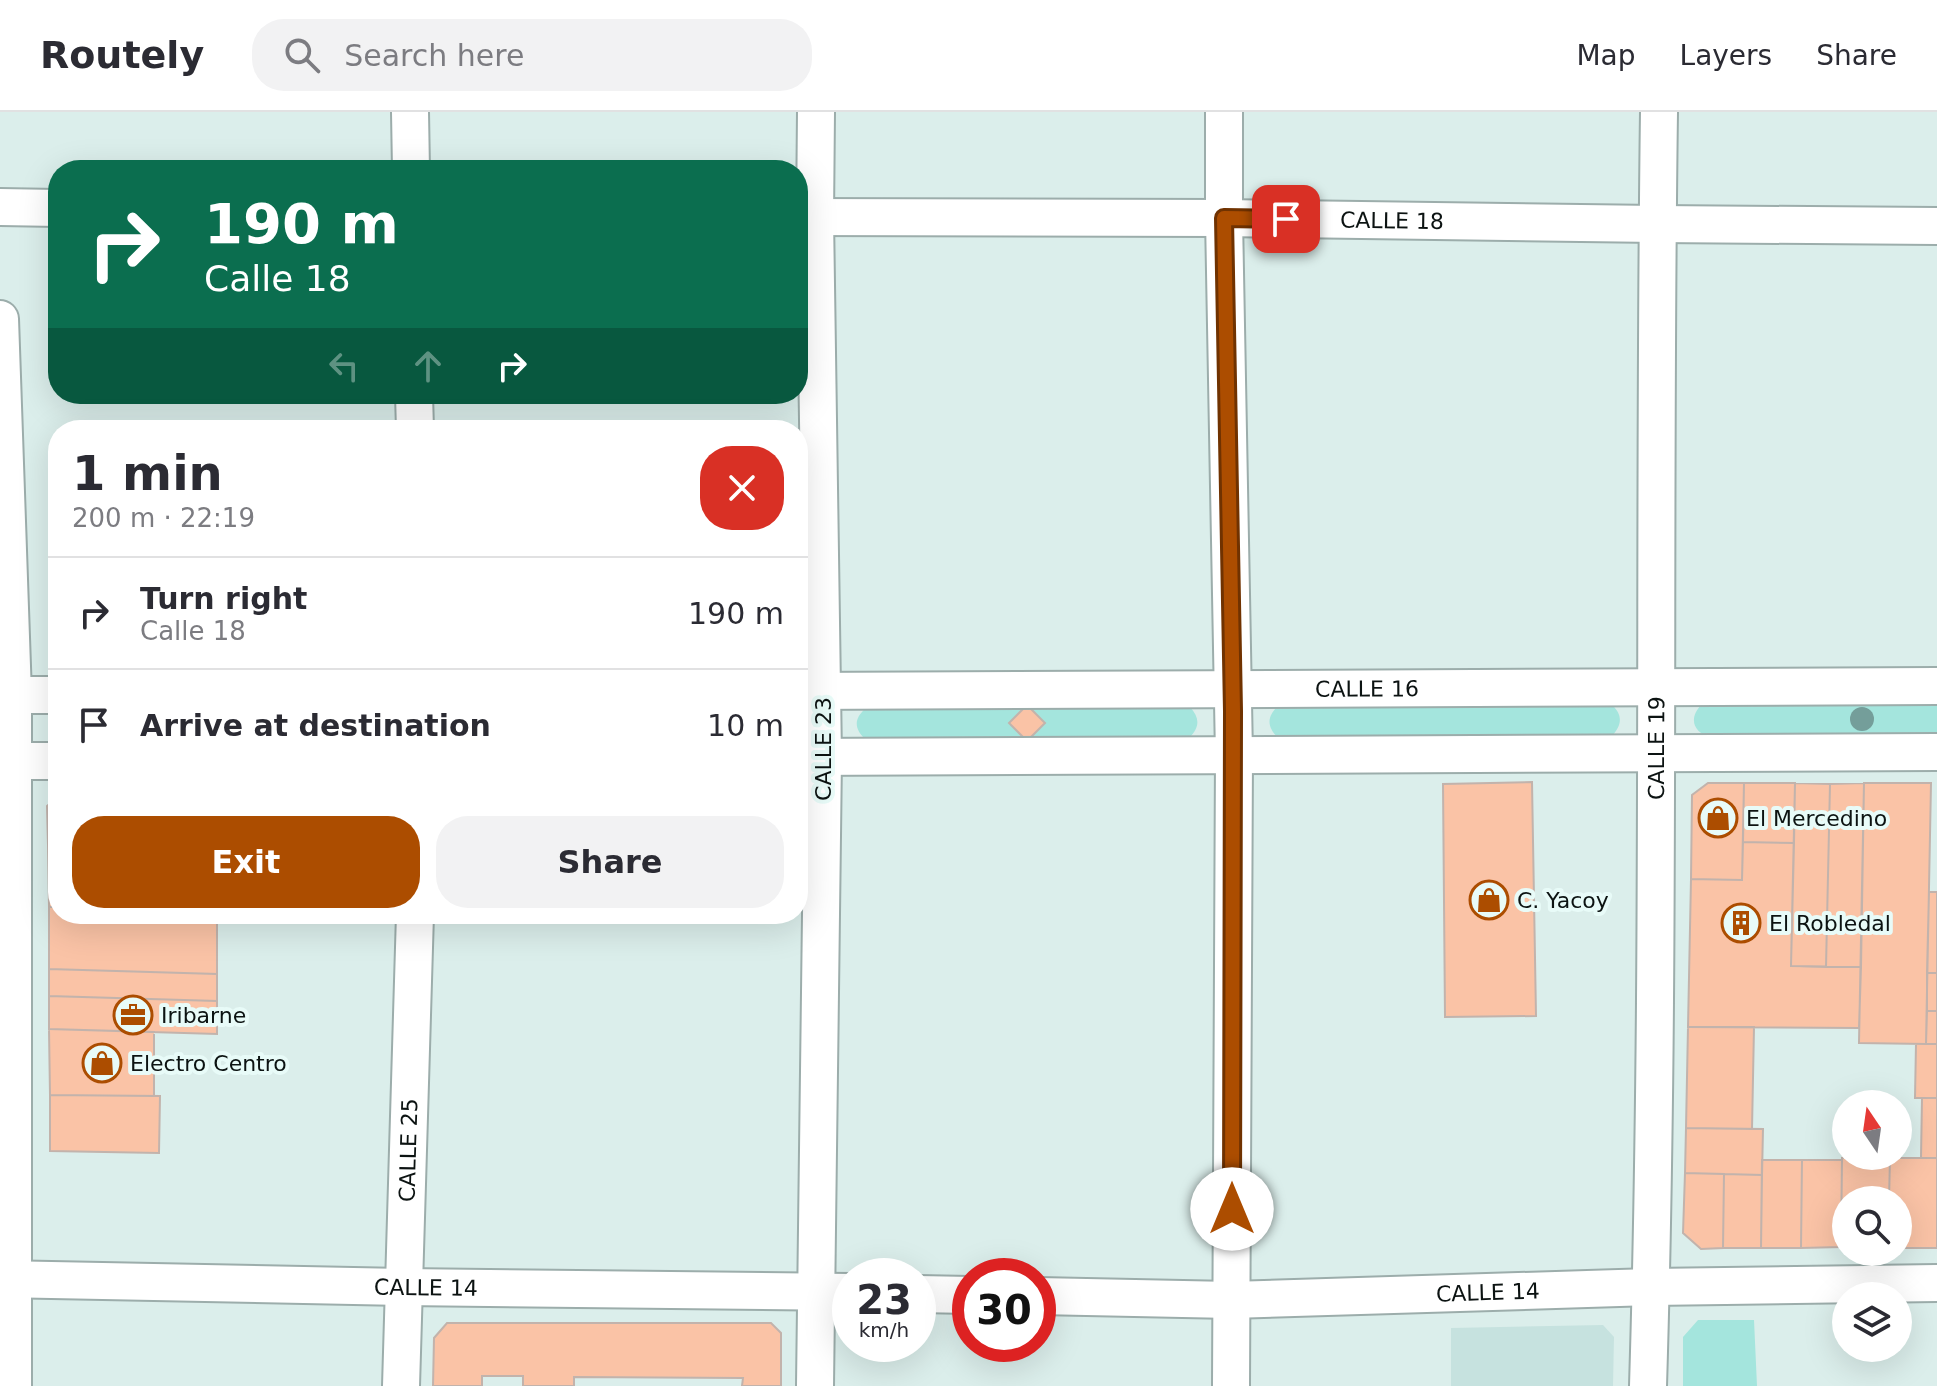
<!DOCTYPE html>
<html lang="en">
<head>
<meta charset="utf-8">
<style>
  body { margin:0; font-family:"DejaVu Sans",sans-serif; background:#f2f2f3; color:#2b2b33; height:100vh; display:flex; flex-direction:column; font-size:30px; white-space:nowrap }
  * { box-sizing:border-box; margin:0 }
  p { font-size:26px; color:#7c7c81 }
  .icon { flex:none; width:44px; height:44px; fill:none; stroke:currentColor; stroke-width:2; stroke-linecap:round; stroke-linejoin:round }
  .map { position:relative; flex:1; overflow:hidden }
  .sheet { position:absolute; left:48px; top:308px; width:760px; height:504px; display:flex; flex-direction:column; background:#fff; border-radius:32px; box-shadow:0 8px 32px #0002 }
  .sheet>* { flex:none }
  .hud { position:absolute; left:48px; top:48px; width:760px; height:244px; border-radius:32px; box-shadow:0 8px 32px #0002; background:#0b6e4f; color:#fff; overflow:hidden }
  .needle { width:52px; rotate:347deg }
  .fabs { position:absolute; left:1832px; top:978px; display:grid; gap:16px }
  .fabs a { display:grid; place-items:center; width:80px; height:80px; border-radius:50%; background:#fff; box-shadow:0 8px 32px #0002; font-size:40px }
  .speed { position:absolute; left:832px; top:1146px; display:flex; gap:16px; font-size:40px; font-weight:700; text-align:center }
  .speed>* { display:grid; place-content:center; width:104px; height:104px; border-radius:50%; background:#fff; box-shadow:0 8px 32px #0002; line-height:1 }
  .speed small { font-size:20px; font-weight:400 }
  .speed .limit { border:12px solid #d22; background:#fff; color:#111 }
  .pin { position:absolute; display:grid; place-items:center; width:68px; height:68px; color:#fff; margin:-34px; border-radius:16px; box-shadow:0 4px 12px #0006 }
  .me { position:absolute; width:88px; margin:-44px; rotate:0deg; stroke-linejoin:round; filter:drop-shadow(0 0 6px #0008) }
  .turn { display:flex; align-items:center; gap:28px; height:168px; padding:0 24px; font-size:36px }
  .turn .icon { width:104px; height:104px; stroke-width:2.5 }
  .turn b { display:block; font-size:56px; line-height:68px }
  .lanes { display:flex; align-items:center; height:76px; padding:0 24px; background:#0003; justify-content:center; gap:40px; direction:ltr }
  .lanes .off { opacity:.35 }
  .round { display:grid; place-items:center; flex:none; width:84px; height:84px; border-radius:32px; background:#f2f2f3 }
  .head { display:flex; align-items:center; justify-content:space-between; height:136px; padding:0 24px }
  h1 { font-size:48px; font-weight:700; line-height:60px }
  .primary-button { display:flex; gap:16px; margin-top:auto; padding:16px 24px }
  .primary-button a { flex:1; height:92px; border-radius:32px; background:#ac4d00; color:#fff; font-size:32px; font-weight:700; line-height:92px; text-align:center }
  .primary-button a+a { background:#f2f2f3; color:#2b2b33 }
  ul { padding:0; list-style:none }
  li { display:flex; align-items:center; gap:24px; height:112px; padding:0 24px; border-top:2px solid #e1e1e2 }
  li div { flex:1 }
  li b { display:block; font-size:30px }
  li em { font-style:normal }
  header { display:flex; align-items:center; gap:48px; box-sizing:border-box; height:112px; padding:0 40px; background:#fff; border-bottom:2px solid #e1e1e2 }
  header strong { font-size:38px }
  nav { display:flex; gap:44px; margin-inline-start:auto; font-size:28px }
  .search { width:560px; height:72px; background:#f2f2f3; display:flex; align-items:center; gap:20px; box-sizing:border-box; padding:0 28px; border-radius:32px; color:#7c7c81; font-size:30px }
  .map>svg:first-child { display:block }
  .built { fill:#c6e2df }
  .green { fill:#a4e5dd }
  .building { fill:#fac3a6; stroke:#c2b3ac; stroke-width:2 }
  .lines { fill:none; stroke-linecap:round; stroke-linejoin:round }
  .minor-casing { stroke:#9cadab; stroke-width:40 }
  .minor { stroke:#fff; stroke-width:36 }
  .tree { fill:#749e9a }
  .route-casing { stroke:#703200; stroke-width:20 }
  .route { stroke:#ac4d00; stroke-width:14 }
  .labels { text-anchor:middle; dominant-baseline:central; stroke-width:8; stroke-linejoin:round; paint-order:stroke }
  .street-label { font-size:22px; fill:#0c1312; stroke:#e8fbf8 }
  .poi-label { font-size:22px; fill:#0c1312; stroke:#e8fbf8; text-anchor:start }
</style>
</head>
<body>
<header>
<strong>Routely</strong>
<div class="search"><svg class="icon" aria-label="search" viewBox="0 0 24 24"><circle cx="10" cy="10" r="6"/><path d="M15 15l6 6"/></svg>Search here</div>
<nav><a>Map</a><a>Layers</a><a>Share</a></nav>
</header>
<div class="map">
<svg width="1937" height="1274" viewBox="0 0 1937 1274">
  <rect width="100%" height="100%" fill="#dbeeeb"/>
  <path class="built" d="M1603,1213L1614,1225L1613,1274H1451V1216Z"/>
  <path class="green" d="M1937,589V624L1711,625C1693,621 1688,606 1702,592Z
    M1612,593C1623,603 1622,613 1612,624L1277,625C1267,614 1267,605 1277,595Z
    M1190,595C1200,606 1200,615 1189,626L865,627C854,616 854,607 865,597Z
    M1698,1208H1754L1757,1274H1683V1225Z"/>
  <path class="building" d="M1027,593L1045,611L1027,629L1009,611Z
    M1532,670L1536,904L1445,905L1443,672Z
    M1708,671H1744L1742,768L1691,767L1692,683Z
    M1744,671H1795L1794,731L1743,730Z
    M1795,671L1830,672L1826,855L1791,854Z
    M1864,671L1861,855H1826L1830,672Z
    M1864,671H1931L1926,932L1859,931Z
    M58,685V732H48L47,694Z
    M1743,730L1794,731L1791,854L1861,855L1859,916L1688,915L1691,767L1742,768Z
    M48,732H58V795H49Z
    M1929,780H1937V861H1927Z
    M49,795H58V802H217V862L49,857Z
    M49,857L217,862V889L49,884Z
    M1927,861H1937V899H1927Z
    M49,884L217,889V922L49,917Z
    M1927,899H1937V932H1926Z
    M1688,915H1754L1752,1017L1686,1016Z
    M49,917L154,920V984L50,983Z
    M1916,932H1937V986H1915Z
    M50,983L160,984L159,1041L50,1039Z
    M1922,986H1937V1046H1921Z
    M1686,1016L1763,1017L1762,1063L1685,1061Z
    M1842,1046H1890L1889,1088H1846V1135H1841Z
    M1890,1046H1937V1136H1898V1088H1889Z
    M1762,1048H1802L1801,1136H1761Z
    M1802,1048H1842L1841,1135L1801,1136Z
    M1685,1061L1724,1062L1723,1136L1701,1137L1683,1121Z
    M1724,1062L1762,1063L1761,1136H1723Z
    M447,1211H771L781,1221V1274H742L743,1266L574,1265V1274H523V1264H482V1274H433L434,1226Z"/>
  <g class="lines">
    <g class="minor-casing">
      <g id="minor">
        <path d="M410,0L411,58"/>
        <path d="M1224,0V106L1234,643L1231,1274"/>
        <path d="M0,95L58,96"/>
        <path id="s1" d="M798,105L1224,106L1657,112L1937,114"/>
        <path d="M0,207L13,583V1274"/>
        <path d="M414,282L415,318"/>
        <path id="s2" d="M799,579L1937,574"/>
        <path d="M0,583H58"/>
        <path d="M800,645L1937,640"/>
        <path d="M0,649H58"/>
        <path id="s3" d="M0,1167L403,1175L850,1180"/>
        <path d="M918,1182L970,1183"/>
        <path id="s4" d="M1038,1184L1231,1188L1651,1175L1937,1171"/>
        <path id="s5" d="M401,1274L415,802"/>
        <path d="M815,1274L823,645L815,105L816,0"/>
        <path id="s6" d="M1648,1274C1661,849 1653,425 1659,0"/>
      </g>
    </g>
    <use href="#minor" class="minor"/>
  </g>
  <circle class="tree" cx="1862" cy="607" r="12"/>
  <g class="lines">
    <g class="route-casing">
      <path id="route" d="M1232,1097L1233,599L1224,106L1286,107"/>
    </g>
    <use href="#route" class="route"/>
  </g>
  <defs>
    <g id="shop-ring" transform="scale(2)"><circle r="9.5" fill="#e8fbf8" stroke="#ac4d00" stroke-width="1.5"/><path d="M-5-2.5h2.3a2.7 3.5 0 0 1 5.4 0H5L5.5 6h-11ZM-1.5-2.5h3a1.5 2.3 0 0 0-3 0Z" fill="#ac4d00"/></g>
    <g id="building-ring" transform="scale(2)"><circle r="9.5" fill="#e8fbf8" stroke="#ac4d00" stroke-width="1.5"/><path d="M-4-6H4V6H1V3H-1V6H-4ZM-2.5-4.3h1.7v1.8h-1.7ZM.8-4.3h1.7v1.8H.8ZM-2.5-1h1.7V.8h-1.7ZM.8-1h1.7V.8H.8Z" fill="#ac4d00"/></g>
    <g id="office-ring" transform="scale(2)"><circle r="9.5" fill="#e8fbf8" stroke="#ac4d00" stroke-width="1.5"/><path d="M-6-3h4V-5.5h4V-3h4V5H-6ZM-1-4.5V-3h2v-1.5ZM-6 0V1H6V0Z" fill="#ac4d00"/></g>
  </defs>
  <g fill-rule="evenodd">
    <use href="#shop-ring" x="1718" y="706"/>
    <use href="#shop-ring" x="1489" y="788"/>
    <use href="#building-ring" x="1741" y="811"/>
    <use href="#office-ring" x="133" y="903"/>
    <use href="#shop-ring" x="102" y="951"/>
  </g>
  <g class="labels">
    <g class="street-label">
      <text stroke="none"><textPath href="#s1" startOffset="594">CALLE 18</textPath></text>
      <text stroke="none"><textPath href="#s2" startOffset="568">CALLE 16</textPath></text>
      <text transform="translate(823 637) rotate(-90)">CALLE 23</text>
      <text stroke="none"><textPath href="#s6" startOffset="638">CALLE 19</textPath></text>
      <text stroke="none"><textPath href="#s5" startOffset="236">CALLE 25</textPath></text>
      <text stroke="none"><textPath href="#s3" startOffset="426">CALLE 14</textPath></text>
      <text stroke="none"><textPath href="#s4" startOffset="450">CALLE 14</textPath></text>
    </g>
    <g class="poi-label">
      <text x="1746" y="706">El Mercedino</text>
      <text x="1517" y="788">C. Yacoy</text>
      <text x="1769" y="811">El Robledal</text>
      <text x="161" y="903">Iribarne</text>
      <text x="130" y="951">Electro Centro</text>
    </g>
  </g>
</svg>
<div class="fabs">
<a><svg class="needle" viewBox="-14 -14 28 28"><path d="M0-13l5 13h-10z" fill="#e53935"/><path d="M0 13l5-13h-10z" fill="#7c7c81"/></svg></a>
<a><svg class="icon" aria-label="search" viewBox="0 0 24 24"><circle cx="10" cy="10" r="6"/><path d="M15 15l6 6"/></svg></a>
<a><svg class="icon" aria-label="layers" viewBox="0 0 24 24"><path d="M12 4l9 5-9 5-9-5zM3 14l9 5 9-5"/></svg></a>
</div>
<div class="speed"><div>23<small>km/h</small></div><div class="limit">30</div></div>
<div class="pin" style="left:1286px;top:107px;background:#d93025"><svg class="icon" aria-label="arrive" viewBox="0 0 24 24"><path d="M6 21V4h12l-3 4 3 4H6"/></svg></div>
<svg class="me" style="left:1232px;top:1097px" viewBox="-20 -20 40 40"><circle r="19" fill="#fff"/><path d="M0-13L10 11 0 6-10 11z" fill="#ac4d00"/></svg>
<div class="hud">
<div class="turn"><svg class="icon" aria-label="right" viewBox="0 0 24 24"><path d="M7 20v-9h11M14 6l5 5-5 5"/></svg><div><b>190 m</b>Calle 18</div></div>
<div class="lanes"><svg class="icon off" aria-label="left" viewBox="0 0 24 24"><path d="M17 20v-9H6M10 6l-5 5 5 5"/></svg><svg class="icon off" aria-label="ahead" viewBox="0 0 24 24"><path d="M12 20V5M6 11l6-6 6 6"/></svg><svg class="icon" aria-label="right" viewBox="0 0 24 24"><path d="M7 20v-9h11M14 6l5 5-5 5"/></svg></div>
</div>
<section class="sheet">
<div class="head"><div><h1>1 min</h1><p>200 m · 22:19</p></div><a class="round" style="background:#d93025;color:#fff"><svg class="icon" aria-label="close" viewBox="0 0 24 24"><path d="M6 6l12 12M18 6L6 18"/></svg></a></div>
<ul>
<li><svg class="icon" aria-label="right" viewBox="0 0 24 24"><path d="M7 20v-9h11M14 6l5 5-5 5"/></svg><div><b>Turn right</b><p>Calle 18</p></div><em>190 m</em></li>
<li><svg class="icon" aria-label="arrive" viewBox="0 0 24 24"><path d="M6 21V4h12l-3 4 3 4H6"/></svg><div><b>Arrive at destination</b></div><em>10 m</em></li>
</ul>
<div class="primary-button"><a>Exit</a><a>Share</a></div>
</section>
</div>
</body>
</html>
